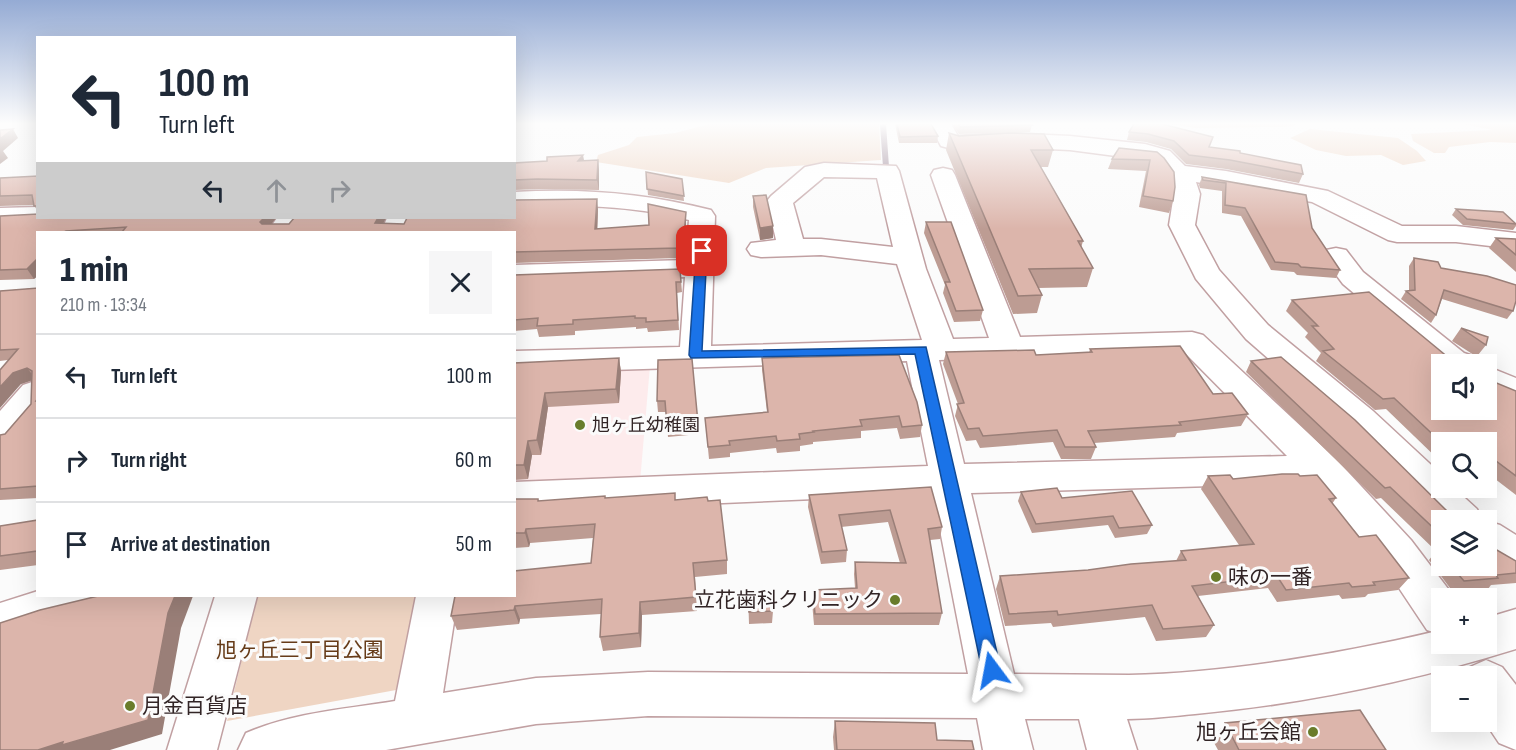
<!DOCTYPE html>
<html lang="en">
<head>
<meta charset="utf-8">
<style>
  body { margin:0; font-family:"Sofia Sans Condensed","Noto Sans JP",sans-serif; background:#f6f6f7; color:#1f2937; height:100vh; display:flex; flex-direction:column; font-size:22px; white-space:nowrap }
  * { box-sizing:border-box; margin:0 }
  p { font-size:20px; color:#747a83 }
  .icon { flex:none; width:33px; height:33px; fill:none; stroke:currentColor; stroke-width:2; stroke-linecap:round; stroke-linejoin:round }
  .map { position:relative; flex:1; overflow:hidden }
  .side { position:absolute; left:36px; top:231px; width:480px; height:366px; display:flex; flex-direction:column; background:#fff; border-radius:0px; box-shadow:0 6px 24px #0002 }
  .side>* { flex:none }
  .banner { position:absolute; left:36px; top:36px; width:480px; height:183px; border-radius:0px; box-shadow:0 6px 24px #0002; background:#fff; color:#1f2937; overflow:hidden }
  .controls { position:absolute; left:1431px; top:354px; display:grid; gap:12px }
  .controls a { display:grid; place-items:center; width:66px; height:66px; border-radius:0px; background:#fff; box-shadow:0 6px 24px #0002; font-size:30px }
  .pin { position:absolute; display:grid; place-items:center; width:51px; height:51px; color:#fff; margin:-26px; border-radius:12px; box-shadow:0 3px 9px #0006 }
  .me { position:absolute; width:66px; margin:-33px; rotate:347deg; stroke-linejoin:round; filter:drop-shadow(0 0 4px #0008) }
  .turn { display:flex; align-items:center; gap:21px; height:126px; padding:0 24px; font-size:27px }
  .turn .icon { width:78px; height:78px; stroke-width:2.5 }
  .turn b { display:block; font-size:42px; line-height:51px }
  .lanes { display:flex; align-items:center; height:57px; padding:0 24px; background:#0003; justify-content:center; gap:30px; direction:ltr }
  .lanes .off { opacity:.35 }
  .round { display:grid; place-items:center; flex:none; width:63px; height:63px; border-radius:0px; background:#f6f6f7 }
  .overview { display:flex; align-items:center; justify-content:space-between; height:102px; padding:0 24px }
  h1 { font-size:36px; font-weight:800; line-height:45px }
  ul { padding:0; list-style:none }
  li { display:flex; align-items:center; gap:18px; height:84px; padding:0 24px; border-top:2px solid #e0e1e3 }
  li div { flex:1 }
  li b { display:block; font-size:22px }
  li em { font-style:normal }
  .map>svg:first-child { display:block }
  .built { fill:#fdebec }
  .green { fill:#efd5c3 }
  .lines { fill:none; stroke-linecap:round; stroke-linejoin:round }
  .stream { stroke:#90798a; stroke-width:6 }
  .minor-casing { stroke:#c1a0a2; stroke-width:3 }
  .minor { fill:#fff; fill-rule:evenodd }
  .wall { fill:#bd9c93 }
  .shaded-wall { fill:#9a7f78 }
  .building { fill:#dcb5ab; stroke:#9a7f78; stroke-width:1.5 }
  .route { fill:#1a73e8; stroke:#114b97; stroke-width:1.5 }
  .poi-dot { fill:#697c2b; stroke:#fbfbfb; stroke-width:2 }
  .labels { text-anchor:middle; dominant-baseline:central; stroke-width:6; stroke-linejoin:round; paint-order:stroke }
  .poi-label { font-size:18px; fill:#322526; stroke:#fbfbfb; text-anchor:start }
  .near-poi-label { font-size:21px; fill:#322526; stroke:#fbfbfb; text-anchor:start }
  .near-park-label { font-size:21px; fill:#663b18; stroke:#fbfbfb }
</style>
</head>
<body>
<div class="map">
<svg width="1516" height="750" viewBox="0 0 1516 750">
  <rect width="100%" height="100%" fill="#fbfbfb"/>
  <path class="built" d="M650,366L640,482L515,486L514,369Z"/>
  <path class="green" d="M710,124H879L881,160L766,168L729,183L596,162L598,155L629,145L637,137L675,133Z
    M1170,124H1295L1294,126L1281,127L1195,128Z
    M1463,124H1516V143L1490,142L1449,147L1445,153H1434L1413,141L1411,134L1493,130Z
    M1310,129L1398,138L1417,151L1426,161L1403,165L1381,155L1346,156L1316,150L1290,138Z
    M257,596H426L407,688L227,721Z"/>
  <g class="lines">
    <path class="stream" d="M883,124L886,167"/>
    <g class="minor-casing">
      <path id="minor" d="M929,124H951L958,136L1006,133L1070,136L1145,144L1170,151L1185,166L1226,171L1328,191L1402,226H1456L1516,233V249L1456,242H1397L1388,240L1312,202L1196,182L1200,194L1195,225L1219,270L1268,325L1373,411L1442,475V488H1454L1477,509L1482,520H1442V523L1349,429L1246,339L1196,279L1169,225L1174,194L1173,183L1162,167L1154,161L1070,150L1006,147L956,150L941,146Z
        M824,163L896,166L899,171L926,269L953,339L989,338L931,175L934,170L943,168L952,170L955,175L1020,337L1192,332L1203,335L1336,459L1411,540L1455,598H1442V644H1486V618L1516,609V649C1413,681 1304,704 1195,714C1173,716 1149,719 1127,719L1137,750H1087L1079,719H1025L1033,750H983L977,718L648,716L536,724L386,750H238L246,733C292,713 345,709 395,701L416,596H458L443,693L536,678L648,672L968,674L933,494L514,512V482L928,466L907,361L514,373V351L680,347L685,277L514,283V265L686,260L689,220C631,205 574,204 514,208V192C582,188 645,193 711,210L715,216L711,346L922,340L897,264L821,255L761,257L751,255L747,249L751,243L776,240L767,201L771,196L805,167ZM824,177L877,178L893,247L821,239H803L793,203ZM1184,352L1287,456L964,464L939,360ZM1314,483L1383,564L1427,630L1433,632C1340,654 1225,673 1129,675C1091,675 1053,674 1014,674L971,493Z
        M38,207V218H49L47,221L0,224V208Z
        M277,218H303L293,232H267Z
        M387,218H413L407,232H381Z
        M1336,248L1346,250L1363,272L1464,353L1473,356L1478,364H1442V367L1343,284L1322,256L1326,250Z
        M1486,366L1516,378V404L1486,391Z
        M35,381L38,382V413L13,443L0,447V411L23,385Z
        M1486,521L1500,525L1516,535V573L1502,568L1486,558Z
        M38,591V596H117L111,609L96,614L65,620L0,641V603Z
        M215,596H257L217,750H167Z
        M1486,660L1502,667L1516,685V750L1499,743L1485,722L1486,676H1465L1470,667Z"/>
    </g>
    <use href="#minor" class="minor"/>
  </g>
  <path class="wall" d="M895,124H931L938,136L937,143H899Z
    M952,124H1031L1032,125L1030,132L959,134Z
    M1134,124L1209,147L1240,153L1303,174L1299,183L1226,169L1186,164L1171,149L1146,142L1127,140L1129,132Z
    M949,133L959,136L1053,150L1048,167H1041L1083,241L1081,248L1093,268L1087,287L1038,288L1042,295L1037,313L1013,314L946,150Z
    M1157,152L1173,201L1169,213L1139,207L1146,171L1108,169L1112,159Z
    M598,160L599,170V190L539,189L514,190V163Z
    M646,172L682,179L684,201L648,195Z
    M38,176V212L34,205L0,206V178Z
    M1202,177L1306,195L1312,228L1340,270L1336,278L1297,275L1294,272L1271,270L1241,216L1222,213V191L1200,188L1199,185Z
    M753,196L773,226V238L760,240L753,207Z
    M598,209L597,229L686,222L685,246H678L679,258L514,263V232H38L34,279L0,280V216L276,218L271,224L383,223L404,224Z
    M1456,209L1516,224V226L1513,230L1463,225L1452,215Z
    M926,222L983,310L980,321L954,322L943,293L945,285L924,233Z
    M1496,238L1516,239V272L1489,248Z
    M1414,258L1441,268L1513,311L1507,319L1442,299L1436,315L1431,323L1401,299L1406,291H1409V266Z
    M680,269L682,292L677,293L679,330L648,332L647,328L636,329V327L575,331V335L539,337L537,329L514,331V275Z
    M38,288V498L0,500V435L5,434L31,404L32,380L21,384L8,360L0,361V291Z
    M1292,300L1449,358L1474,355L1452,341L1461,328L1486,345L1478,355L1442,364L1494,382L1516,391V495L1486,472V442H1442V463L1386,409L1375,410L1316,361L1321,353L1305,337L1308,333L1286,311Z
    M1090,349L1213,394L1248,414L1241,426L1177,433L1175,437L1094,443L1096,447L1091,459H1061L1053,442L980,448L976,440L966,441L955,416L958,404L943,364L946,352L1036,355L1089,353Z
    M619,358L621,372L619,403L548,407L541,455H532L528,479L514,480V363Z
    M762,358L922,425L920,437L900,439L897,428L861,431V438L813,442V444L800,446V451L777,453L776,448L730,453V457L709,459L705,418L767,412L762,370Z
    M692,359L699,434L668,437L666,412H658L657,401Z
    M1251,361L1442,520V566H1486L1495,549L1516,561V583L1491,585L1488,589L1453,592L1429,560L1436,551L1381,498L1376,499L1246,372Z
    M1208,476L1233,479L1300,476L1336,498L1332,504L1359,537L1409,578L1398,590L1368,594L1365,597L1342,599L1339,595L1277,602L1268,588L1198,596L1214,625L1206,637L1156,641L1145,617L1053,627L1051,623L1005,626L996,589L1000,576L1088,570L1176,561L1181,551L1239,545L1201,489Z
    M931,487L942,527L940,539L930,540L942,613L939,625H814L812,602L813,590L855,588L854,574L855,562L900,563L888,522L841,527L847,550L846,562L821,564L808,507L809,495Z
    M1021,492L1062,498L1152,525L1147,534L1115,538L1108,525L1032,533L1018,501Z
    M606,498L708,501L727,560V574L695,577L697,611L642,615L641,647L603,651L600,637L601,614L520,619L519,624L457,630L451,616L591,563L593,538L530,543L529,547L514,548V499H538L539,501Z
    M38,520V565L0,570V526Z
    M748,592L773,611L772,623L749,624Z
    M835,721L937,740L974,750H834L833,737Z
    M1225,723L1386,750H1218L1212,739Z"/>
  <path class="shaded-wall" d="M13,129L18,138L3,151L8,158L0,164V139Z
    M583,155L585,165L578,161Z
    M598,160L599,170V190L597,180Z
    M597,199L598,209L597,239L595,229Z
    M686,212V222L685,246L684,236Z
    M264,218H276L265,232L260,222Z
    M378,218H386L379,232L375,223Z
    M773,226V238L760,240V228Z
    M38,258V276L34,279L27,269Z
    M619,358L621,372L619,403L616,389Z
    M27,368L36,379L21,384L0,408V387L13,373Z
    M545,393L548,407L541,455L537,440Z
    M528,441L532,455L528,479L524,465Z
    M526,529L530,543L529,547L525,533Z
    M175,596H193L181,628L162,734L110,750H38L168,613Z
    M640,602L642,615L641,647L639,633Z
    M515,606L520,619L519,624L514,610Z"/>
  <path class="building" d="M897,124H931L938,136L900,137Z
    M958,124H1031L1032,125L960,127Z
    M1134,124H1162L1213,137L1209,147L1240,151V153L1301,165L1303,174L1230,160L1189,155L1174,141L1148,134L1129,132Z
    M13,129L0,139V130Z
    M949,133L959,136L1010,133L1044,134L1053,150H1031L1083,241H1078L1093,268L1029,269L1042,295L1018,296Z
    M1119,148L1157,152L1164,158L1174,172L1175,187L1173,201L1143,196L1150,160L1112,159Z
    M583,155L578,161L598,160L597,180L537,179L514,180V163L547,161V157Z
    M646,172L682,179L684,196L647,189Z
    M38,176V206H34L32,195L0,196V178Z
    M1202,177L1306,195L1312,228L1340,270L1301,267L1298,264L1275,262L1245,208L1225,205L1226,183L1203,180Z
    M766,195L773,226L760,228L753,196Z
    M597,199L595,229L649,225L648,204L686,212L684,236H678V248L514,252V232H122L126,227L66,231L64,232H38V258L27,269L0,270V216L38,214V218H264L260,222L262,224H289L294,218H378L375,223L404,224L407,218H514V200Z
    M1456,209L1503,212L1516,224L1467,219Z
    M926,222H951L983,310L956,311L945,282H950Z
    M1496,238L1516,239V255Z
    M1414,258L1438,262L1441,268L1487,276L1516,285V301L1513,311L1444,290L1436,315L1406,291L1415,290Z
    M680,269L681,282H676L678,320L646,322V318H635V316L573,320V324L537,326L538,318L514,320V275Z
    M38,288V398L36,401H38V486L0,489V435L5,434L31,404L32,371L27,368L13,373L0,387V370L18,349L0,350V291Z
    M1369,292L1449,358L1452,355H1482L1480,364H1442V410H1486V371L1492,374L1494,382L1516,391V476L1488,455H1486V442H1442V443L1394,398L1383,399L1323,351L1334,349L1312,326H1318L1292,300Z
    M1461,328L1488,337L1486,345Z
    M1180,346L1213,394L1232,393L1248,414L1179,422L1181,425L1088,431L1096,447H1065L1057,430L983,436L979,428L968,429L957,404L964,403L946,352L1034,350L1036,355L1092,352L1090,349Z
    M899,355L917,402L922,425L902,427L899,416L860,420L862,426L813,431L814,432L799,434L800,439L777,441L776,436L729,441L730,445L708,447L705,418L768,412L762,358Z
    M1281,357L1355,420L1450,514L1459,511L1470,520H1442V536L1390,487L1385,488L1251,361Z
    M619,358L616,389L545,393L537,440L528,441L524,465H514V363Z
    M692,359L698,423L667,426L665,401H657L658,360Z
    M1282,474H1298L1300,476L1317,475L1336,498L1329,499L1359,537L1376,535L1409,578L1373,582L1375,585L1352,587L1349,583L1286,590L1277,576L1192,586L1214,625L1163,629L1152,605L1058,615L1057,611L1009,614L1000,576L1088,570L1131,564L1186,560L1181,551L1254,544L1208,476L1230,475L1233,479Z
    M931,487L942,527L928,529L942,613L815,614L813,590L857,588L855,562L906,563L890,510L839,515L847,550L822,552L809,495Z
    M1057,488L1062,498L1132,491L1152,525L1119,528L1113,516L1036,524L1021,492Z
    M675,493V500L707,497L708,501L720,500L727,560L693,563L696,597L640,602L639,633L600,637L602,599L515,606L514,610L451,616L455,596H514V571L591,563L595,524L526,529L525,533H514V499H538V501L605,496V498Z
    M38,520L37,551L0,556V526Z
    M1486,536L1494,543L1495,549L1516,561V573L1496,575L1498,578L1464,581L1451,566H1486Z
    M771,591L773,611L749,612L748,592Z
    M98,596H175L168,613L148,720L62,745L63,742L38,750H0V623L40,610Z
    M1360,710L1386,750H1239L1225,723Z
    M835,721L935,723L937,740L972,741L974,750H837Z"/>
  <linearGradient id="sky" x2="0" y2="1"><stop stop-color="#95abd4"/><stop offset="0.54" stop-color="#fdfdfd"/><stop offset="1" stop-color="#fdfdfd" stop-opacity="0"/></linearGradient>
  <rect width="1516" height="229" fill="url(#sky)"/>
  <path class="route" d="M702,247L707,251L702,351L926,347L1001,670L999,676L992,679L985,676L982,670L915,354L691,358L689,355L696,251Z"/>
  <g class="poi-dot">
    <circle cx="580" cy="425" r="6"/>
    <circle cx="1216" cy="577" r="6"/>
    <circle cx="895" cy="600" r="6"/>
    <circle cx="130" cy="706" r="6"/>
    <circle cx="1313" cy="732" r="6"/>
  </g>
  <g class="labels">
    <g class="poi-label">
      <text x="592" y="425">旭ヶ丘幼稚園</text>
    </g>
    <g class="near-poi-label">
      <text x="1228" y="577">味の一番</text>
      <text x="883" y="600" text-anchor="end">立花歯科クリニック</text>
      <text x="142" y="706">月金百貨店</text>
      <text x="1301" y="732" text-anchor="end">旭ヶ丘会館</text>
    </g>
    <g class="near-park-label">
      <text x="300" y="650">旭ヶ丘三丁目公園</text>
    </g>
  </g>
</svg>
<div class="controls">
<a><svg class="icon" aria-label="sound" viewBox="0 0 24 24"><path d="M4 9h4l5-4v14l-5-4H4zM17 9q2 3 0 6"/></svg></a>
<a><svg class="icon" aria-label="search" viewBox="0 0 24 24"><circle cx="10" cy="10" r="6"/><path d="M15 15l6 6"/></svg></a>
<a><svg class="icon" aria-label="layers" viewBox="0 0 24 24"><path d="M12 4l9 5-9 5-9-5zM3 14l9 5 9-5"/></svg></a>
<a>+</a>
<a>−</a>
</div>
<div class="pin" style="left:702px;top:251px;background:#d93025"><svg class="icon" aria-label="arrive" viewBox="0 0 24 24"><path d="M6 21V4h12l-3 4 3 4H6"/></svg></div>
<svg class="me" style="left:992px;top:670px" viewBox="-20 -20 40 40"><path d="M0-17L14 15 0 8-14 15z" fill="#1a73e8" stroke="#fff" stroke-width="4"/></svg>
<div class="banner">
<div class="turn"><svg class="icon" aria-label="left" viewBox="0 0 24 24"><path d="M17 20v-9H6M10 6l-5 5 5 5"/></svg><div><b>100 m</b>Turn left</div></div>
<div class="lanes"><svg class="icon" aria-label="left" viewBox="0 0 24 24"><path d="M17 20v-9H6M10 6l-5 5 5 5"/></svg><svg class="icon off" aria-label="ahead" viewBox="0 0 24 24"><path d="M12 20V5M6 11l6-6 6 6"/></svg><svg class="icon off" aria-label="right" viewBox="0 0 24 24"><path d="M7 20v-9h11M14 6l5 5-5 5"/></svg></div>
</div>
<section class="side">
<div class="overview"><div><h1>1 min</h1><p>210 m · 13:34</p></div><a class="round"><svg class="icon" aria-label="close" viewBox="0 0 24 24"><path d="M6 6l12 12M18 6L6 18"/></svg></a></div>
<ul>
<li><svg class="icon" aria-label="left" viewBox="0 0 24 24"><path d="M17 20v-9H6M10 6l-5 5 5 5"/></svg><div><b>Turn left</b></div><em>100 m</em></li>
<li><svg class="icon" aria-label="right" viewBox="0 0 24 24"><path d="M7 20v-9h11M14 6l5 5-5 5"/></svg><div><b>Turn right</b></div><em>60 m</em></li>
<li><svg class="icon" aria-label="arrive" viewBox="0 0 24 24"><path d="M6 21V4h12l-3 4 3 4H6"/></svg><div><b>Arrive at destination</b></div><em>50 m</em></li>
</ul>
</section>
</div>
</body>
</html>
